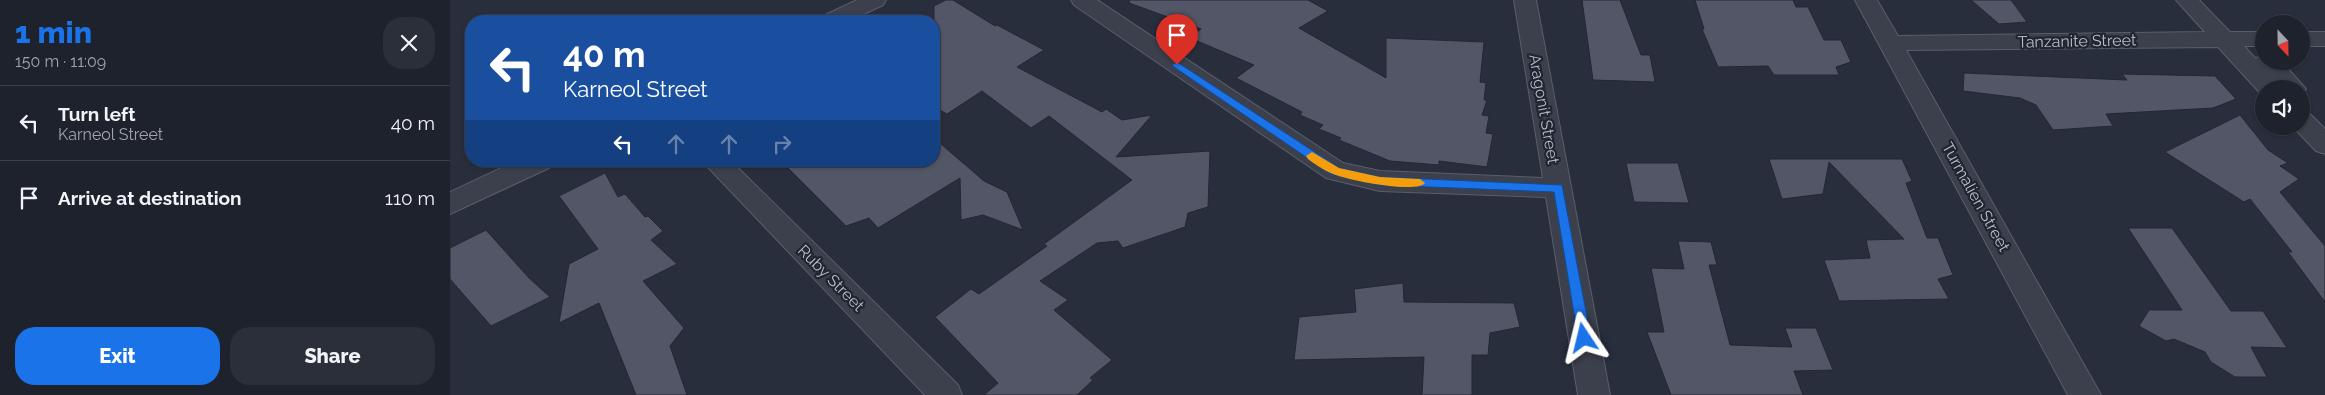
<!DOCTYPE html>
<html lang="en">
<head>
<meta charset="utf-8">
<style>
  body { margin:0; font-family:Raleway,sans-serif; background:#2b2f39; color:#f1f3f6; height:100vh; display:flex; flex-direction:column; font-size:19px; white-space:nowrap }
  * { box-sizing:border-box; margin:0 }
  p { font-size:16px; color:#a1a4aa }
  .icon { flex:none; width:28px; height:28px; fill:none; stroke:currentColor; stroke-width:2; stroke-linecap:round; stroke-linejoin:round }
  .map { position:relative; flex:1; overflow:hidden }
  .sheet { display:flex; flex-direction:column; background:#1e222d; width:450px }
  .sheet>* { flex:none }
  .hud { position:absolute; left:15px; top:15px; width:475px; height:152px; border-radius:20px; box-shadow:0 1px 4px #0004,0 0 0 1px #3c3f49; background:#1a4fa0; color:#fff; overflow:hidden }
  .needle { width:32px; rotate:158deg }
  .controls { position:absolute; left:1805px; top:15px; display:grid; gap:10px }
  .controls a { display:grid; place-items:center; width:55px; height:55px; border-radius:50%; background:#1e222d; box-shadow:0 1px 4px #0004,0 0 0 1px #3c3f49; font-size:25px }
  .pin { position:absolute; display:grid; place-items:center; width:42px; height:42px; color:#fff; margin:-51px -21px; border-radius:50% 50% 50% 0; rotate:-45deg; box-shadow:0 0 5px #0007 }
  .pin .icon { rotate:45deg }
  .me { position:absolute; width:55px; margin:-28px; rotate:350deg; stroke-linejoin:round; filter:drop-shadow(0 0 4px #0008) }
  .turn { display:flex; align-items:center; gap:18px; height:105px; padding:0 15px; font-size:22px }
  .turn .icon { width:65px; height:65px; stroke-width:2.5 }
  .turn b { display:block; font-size:35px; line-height:42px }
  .lanes { display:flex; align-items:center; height:48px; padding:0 15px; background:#0003; justify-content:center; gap:25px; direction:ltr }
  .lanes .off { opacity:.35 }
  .round { display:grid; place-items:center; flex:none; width:52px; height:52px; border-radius:20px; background:#2b2f39 }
  .head { display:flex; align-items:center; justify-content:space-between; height:85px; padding:0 15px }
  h1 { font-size:30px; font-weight:800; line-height:38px; color:#1a73e8 }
  .action { display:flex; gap:10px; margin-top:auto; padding:10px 15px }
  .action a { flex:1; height:58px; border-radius:20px; background:#1a73e8; color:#fff; font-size:20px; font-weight:800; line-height:58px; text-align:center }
  .action a+a { background:#2b2f39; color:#f1f3f6 }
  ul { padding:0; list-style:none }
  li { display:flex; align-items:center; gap:15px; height:75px; padding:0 15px; border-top:1px solid #3c3f49 }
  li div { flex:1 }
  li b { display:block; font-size:19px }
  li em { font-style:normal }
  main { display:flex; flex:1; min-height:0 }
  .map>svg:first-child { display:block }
  .building { fill:#525667; stroke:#232734 }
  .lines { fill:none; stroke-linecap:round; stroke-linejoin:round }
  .minor-casing { stroke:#5a5e6b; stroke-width:2 }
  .minor { fill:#3c404d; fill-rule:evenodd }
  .route { fill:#1a73e8; stroke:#114b97 }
  .slow { fill:#f59e0b }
  .labels { text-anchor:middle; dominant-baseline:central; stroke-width:4.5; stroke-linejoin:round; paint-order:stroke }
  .street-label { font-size:16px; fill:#b8bcc8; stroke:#212532 }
</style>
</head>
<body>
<main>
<section class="sheet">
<div class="head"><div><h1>1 min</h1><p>150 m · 11:09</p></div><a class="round"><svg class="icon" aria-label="close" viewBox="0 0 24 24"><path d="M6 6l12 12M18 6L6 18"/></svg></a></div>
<ul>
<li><svg class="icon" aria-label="left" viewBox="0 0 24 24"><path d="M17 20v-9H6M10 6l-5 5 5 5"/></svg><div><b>Turn left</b><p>Karneol Street</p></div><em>40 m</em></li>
<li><svg class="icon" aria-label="arrive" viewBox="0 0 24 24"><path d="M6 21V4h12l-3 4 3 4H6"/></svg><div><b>Arrive at destination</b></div><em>110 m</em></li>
</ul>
<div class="action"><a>Exit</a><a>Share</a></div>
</section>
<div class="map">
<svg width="1875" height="395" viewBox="0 0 1875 395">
  <rect width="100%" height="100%" fill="#282e3c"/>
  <path class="building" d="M496,0H503L545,26L547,25L594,50L567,67L652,112L656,109L672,120L702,115L666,157L760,151L758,207L738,213L735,227L673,248L668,241L647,243L590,281L618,300L604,310L662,360L640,378L643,380L627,395H534L548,383L485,317L521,289L529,294L597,246L594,244L682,180L599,116L581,128L532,91L497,114L484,107V6Z
    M680,0H858L878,11L849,28L936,78V38L1034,42L1030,82L1036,83L1034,100H1037L1032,115L1039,116L1036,133L1043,134L1037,167L989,161V165L940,161L889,140L891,138L869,129L873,125L850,115L852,112L786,78L804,65L740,38L751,29L679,3Z
    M1132,0H1170L1191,55H1200L1205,82L1143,80Z
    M1245,0H1343L1346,7H1358L1374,40H1391L1401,62L1386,67L1389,75H1324L1318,66L1268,67L1252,29H1254Z
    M1521,0H1561L1577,22L1549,24Z
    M1514,73L1677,80L1672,74L1765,76L1786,99L1763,108L1656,114L1663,126L1603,130L1586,105L1570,98L1513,91Z
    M1790,115L1818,150L1838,163L1830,166L1849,179L1830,192L1875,246V302L1838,252H1842L1800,199L1794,202L1715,152Z
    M484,138L534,181L557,192L573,230L533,215L511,220L510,178L428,228L419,218L396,226L331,161H484Z
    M1319,159H1452L1462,181L1456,183L1477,238H1488L1503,275L1488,279L1499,299L1389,301L1374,260L1420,258L1416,240L1454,239L1379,162L1373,194L1332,199Z
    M1176,163H1228L1239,203L1184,202Z
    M155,173L168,197L175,194L195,217L198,216L213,231L201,240L227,264L193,281L234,328L220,346L237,395H186L149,303L109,323L119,264L148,249L109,196Z
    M1678,228H1722L1781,311H1813L1837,348L1801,347L1817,377H1785L1761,362L1755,352L1724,339L1716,341L1689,326L1699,310H1732Z
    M36,230L79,278L100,297L41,326L0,279V248Z
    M1228,241L1261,242L1267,265H1259L1280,345L1342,347L1335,328H1366L1383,370L1344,371L1353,395H1221L1197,332H1214L1201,268L1234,269Z
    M953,283L954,302L1064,303L1070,327L1040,333L1038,355H1022V395H972L974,357L844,360L849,317L906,312L904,289Z"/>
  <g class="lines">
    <g class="minor-casing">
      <path id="minor" d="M407,0H436L433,5L399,21H370L373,16Z
        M621,0H647L893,163L930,171L1093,178L1064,0H1086L1160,395H1128L1096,197L930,191L876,178L624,5Z
        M1405,0H1427L1448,36L1755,32L1726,0H1749L1780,32H1814V46H1794L1806,59L1809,56L1814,54V61H1831L1856,89L1851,95V89H1814L1812,95L1768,47L1456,50L1651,395H1618Z
        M1851,32H1875V46H1851Z
        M1851,112L1860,114L1875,129V154L1866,151L1842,126H1851Z
        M66,161H103L99,168L0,214V192Z
        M252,161H281L508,385L512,395H475Z"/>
    </g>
    <use href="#minor" class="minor"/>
  </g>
  <path class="route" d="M727,62L889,168L930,177L1112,185L1141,338L1139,342H1130L1128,338L1104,192L930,185L881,174L724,67L722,65Z"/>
  <path class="slow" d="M862,152L889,168L930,177L970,179L975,183C967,194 894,180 881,173C873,170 865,164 858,159L856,156Z"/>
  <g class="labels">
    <g class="street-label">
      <text transform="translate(1627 41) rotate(-1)">Tanzanite Street</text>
      <text transform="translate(1094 109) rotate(80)">Aragonit Street</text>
      <text transform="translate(1526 197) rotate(61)">Turmalien Street</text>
      <text transform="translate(381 278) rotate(45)">Ruby Street</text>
    </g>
  </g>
</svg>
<div class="controls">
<a><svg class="needle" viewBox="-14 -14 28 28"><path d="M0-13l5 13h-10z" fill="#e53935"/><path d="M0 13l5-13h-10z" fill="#a1a4aa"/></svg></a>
<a><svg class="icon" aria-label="sound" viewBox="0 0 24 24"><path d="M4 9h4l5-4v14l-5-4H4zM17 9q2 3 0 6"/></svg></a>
</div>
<div class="pin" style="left:727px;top:65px;background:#d93025"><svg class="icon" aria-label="arrive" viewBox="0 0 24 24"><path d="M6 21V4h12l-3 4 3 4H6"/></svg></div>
<svg class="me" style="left:1134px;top:338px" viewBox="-20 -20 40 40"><path d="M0-17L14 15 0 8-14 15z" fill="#1a73e8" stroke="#fff" stroke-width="4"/></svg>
<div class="hud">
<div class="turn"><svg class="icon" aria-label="left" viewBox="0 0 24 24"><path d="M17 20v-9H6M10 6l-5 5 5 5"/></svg><div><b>40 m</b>Karneol Street</div></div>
<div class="lanes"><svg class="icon" aria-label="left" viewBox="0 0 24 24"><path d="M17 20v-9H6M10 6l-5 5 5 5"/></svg><svg class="icon off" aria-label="ahead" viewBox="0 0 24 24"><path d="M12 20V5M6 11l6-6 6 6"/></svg><svg class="icon off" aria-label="ahead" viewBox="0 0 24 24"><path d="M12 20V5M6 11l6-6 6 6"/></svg><svg class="icon off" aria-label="right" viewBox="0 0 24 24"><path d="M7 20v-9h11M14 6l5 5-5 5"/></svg></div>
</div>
</div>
</main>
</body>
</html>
